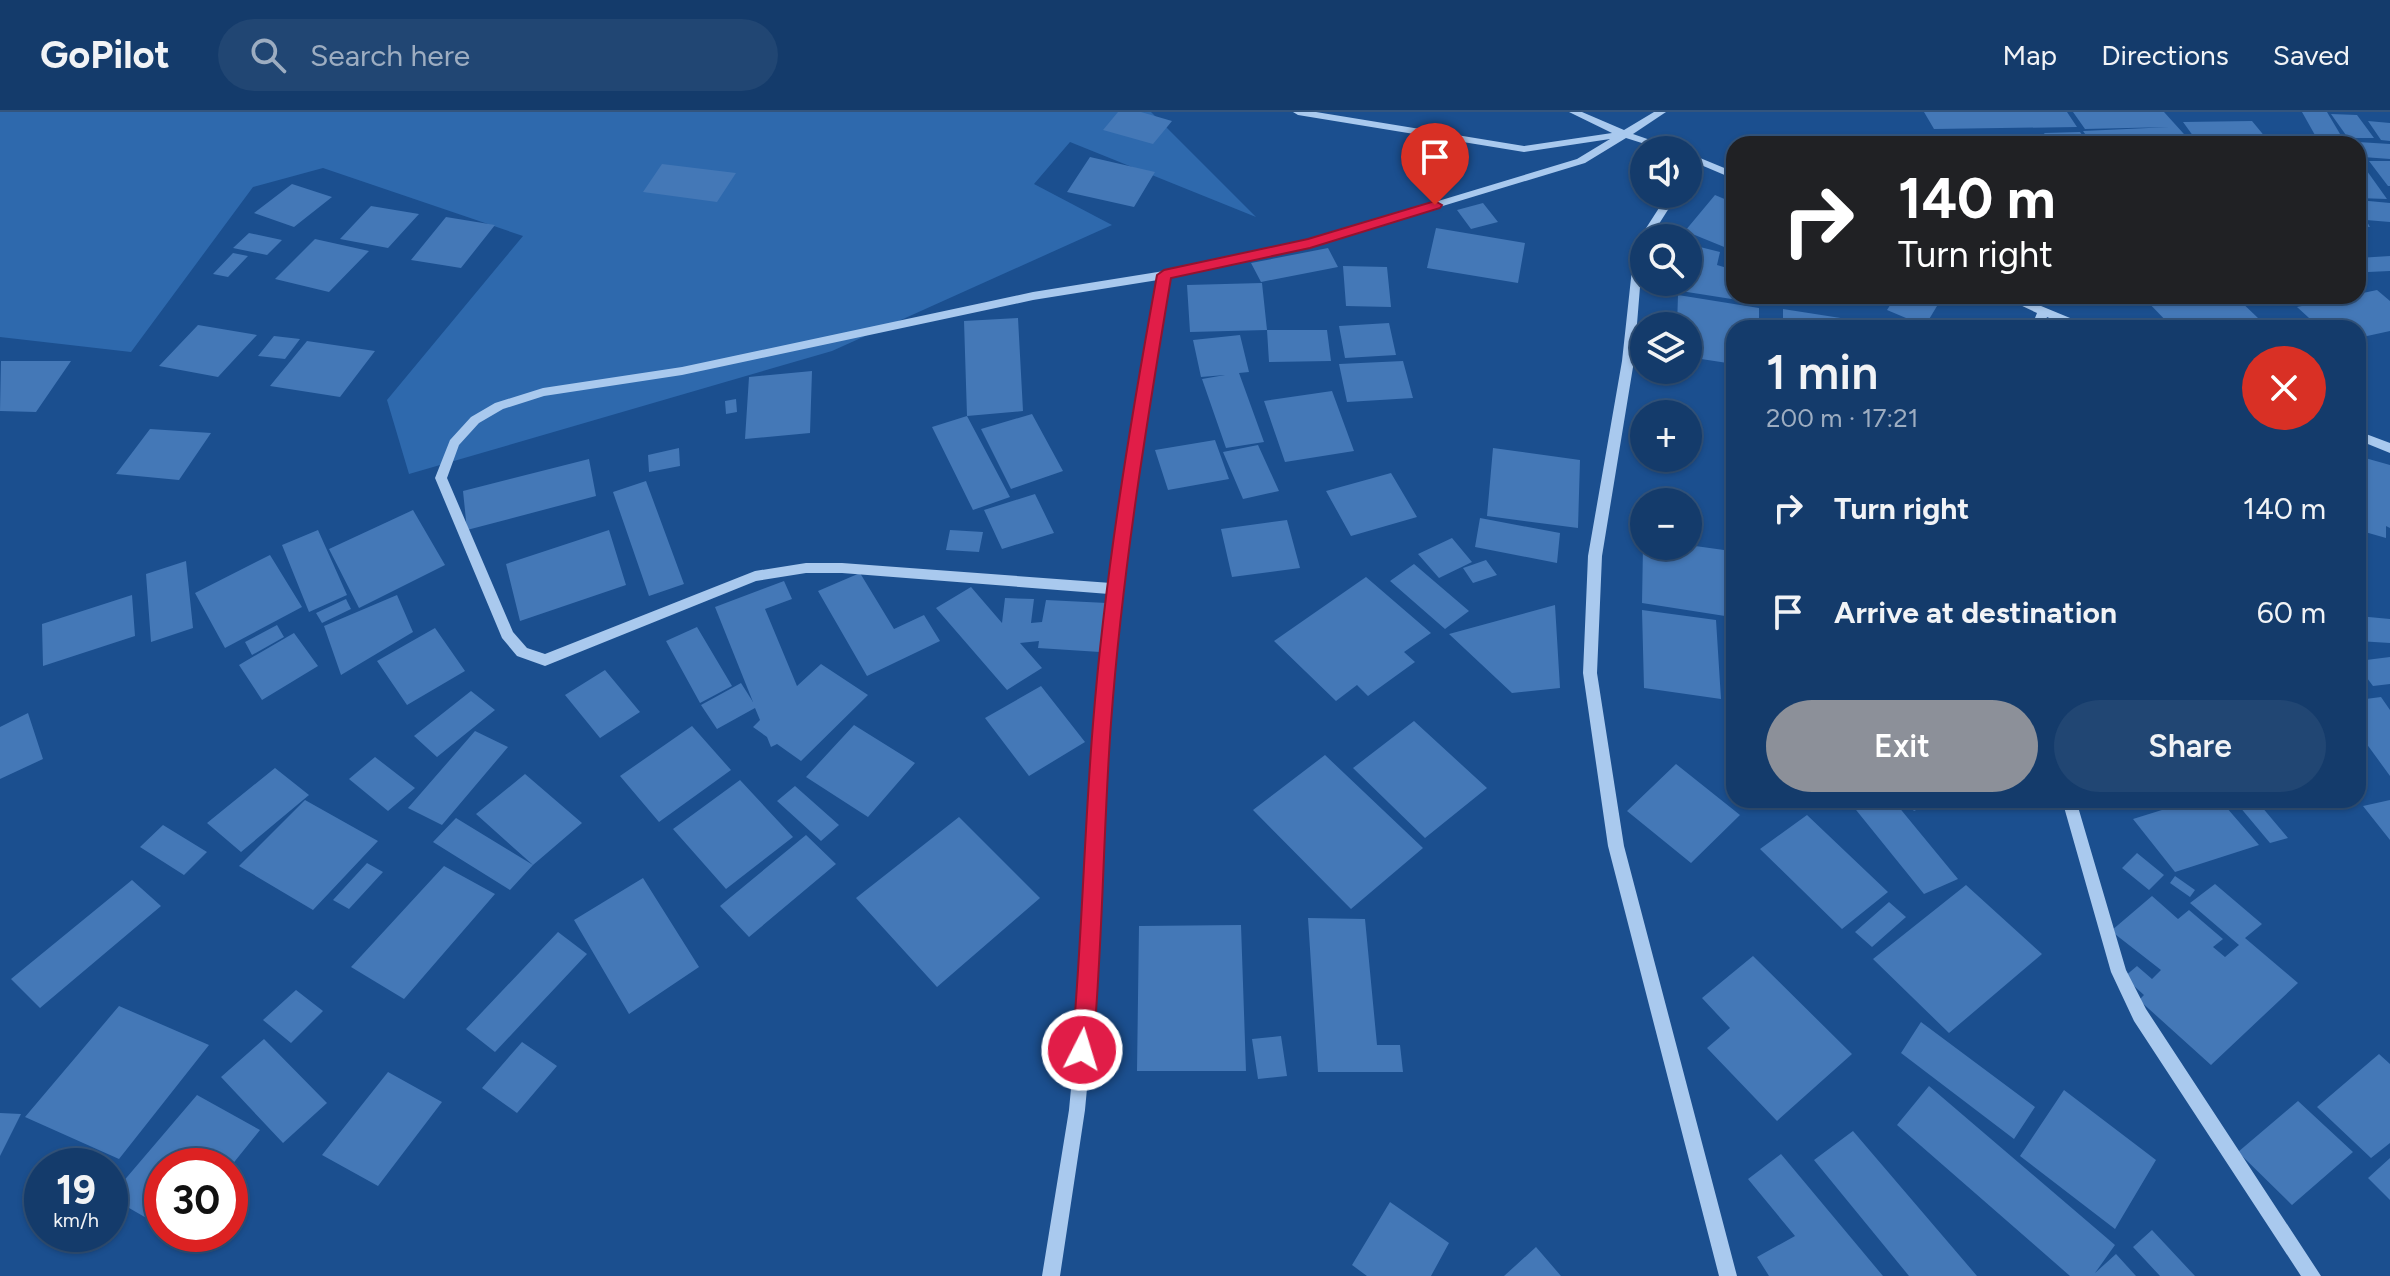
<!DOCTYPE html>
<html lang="en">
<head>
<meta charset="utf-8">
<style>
  body { margin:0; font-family:Figtree,sans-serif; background:#214673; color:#f1f3f6; height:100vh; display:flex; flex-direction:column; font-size:30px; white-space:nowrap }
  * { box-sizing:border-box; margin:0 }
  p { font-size:26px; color:#9dadc1 }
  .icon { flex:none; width:44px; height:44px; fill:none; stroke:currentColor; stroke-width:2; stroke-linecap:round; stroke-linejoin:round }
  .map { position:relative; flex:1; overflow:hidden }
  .panel { position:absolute; left:1726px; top:208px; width:640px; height:488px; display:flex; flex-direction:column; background:#143b6b; border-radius:24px; box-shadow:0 2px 6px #0004,0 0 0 2px #33557e }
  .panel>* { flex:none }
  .banner { position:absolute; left:1726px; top:24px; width:640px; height:168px; border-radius:24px; box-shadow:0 2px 6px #0004,0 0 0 2px #33557e; background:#202124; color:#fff; overflow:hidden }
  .controls { position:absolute; left:1630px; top:24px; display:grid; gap:16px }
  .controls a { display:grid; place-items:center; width:72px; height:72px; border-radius:50%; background:#143b6b; box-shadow:0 2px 6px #0004,0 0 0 2px #33557e; font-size:40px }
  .speed { position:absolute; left:24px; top:1036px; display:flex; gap:16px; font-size:40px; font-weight:700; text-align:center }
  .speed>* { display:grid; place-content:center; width:104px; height:104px; border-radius:50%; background:#143b6b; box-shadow:0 2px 6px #0004,0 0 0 2px #33557e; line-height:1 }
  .speed small { font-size:20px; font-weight:400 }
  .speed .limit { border:12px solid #d22; background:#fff; color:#111 }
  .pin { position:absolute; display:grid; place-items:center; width:68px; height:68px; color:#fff; margin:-82px -34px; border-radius:50% 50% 50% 0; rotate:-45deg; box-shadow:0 0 8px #0007 }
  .pin .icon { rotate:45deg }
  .me { position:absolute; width:88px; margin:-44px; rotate:5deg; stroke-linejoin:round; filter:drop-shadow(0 0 6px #0008) }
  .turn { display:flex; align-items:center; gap:28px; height:168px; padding:0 40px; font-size:36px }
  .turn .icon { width:104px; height:104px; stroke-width:2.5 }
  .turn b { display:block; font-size:56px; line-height:68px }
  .round { display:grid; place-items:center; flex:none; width:84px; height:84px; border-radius:42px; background:#214673 }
  .headline { display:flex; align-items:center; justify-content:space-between; height:136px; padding:0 40px }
  h1 { font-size:48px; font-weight:600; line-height:60px }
  .button { display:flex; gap:16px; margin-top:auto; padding:16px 40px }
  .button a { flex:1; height:92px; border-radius:48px; background:#8c9099; color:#fff; font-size:32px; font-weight:600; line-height:92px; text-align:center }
  .button a+a { background:#214673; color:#f1f3f6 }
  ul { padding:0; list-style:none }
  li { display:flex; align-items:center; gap:24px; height:104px; padding:0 40px }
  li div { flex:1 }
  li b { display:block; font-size:30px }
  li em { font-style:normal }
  header { display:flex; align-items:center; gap:48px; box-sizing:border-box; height:112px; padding:0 40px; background:#143b6b; border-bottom:2px solid #33557e }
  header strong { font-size:38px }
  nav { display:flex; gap:44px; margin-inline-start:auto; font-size:28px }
  .search { width:560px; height:72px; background:#214673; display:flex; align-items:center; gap:20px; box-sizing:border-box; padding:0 28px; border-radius:44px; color:#9dadc1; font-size:30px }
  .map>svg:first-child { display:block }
  .green { fill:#2e69ad }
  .building { fill:#4478b7 }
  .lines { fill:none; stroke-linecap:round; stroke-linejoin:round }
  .minor { fill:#a9c9ee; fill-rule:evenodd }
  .route { fill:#e11d48; stroke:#92132f; stroke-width:2 }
</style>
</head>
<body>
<header>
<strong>GoPilot</strong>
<div class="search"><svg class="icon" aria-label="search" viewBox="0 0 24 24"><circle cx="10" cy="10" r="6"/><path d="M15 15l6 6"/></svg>Search here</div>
<nav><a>Map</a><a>Directions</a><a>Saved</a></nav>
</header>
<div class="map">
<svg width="2390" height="1164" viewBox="0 0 2390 1164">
  <rect width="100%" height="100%" fill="#1b4f8f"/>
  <path class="green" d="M0,0H1151L1256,105L1070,30L1034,72L1112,113L832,239L409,362L387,288L523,124L323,56L253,75L131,240L0,225Z"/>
  <path class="building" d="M1118,0H1141L1172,9L1153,32L1103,18Z
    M1924,0H2067L2077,15L1934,17Z
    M2073,0H2164L2193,32H2092L2083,19L2170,15L2085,17Z
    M2302,0H2327L2346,32H2320Z
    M2331,2L2357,3L2374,26H2348Z
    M2252,9L2271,32H2199L2183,10Z
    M2368,9L2390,11V29L2381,28Z
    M2080,20L2089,32H2051L2044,21Z
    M2042,23L2048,32H1966L1962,27Z
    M2358,30L2390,32V47L2363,45Z
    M1090,45L1155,60L1134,95L1067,80Z
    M2369,49H2390V74H2388Z
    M662,52L736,61L717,90L643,80Z
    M2358,52H2362L2387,87L2358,86Z
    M292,72L332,85L294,115L254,101Z
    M1715,83L1734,91V139L1685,119Z
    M2358,88L2390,91V110L2366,108L2370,115L2358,114Z
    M1483,91L1498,110L1471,117L1457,98Z
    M371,94L419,102L388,136L340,127Z
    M446,105L495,113L461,156L411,148Z
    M1436,116L1525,131L1518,171L1427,156Z
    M249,121L282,128L267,143L233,136Z
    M315,127L369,139L329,180L275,167Z
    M1688,132L1720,140L1717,153L1734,158V184H1776V194L1668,177L1669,170H1688Z
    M1328,136L1338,155L1261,170L1251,151Z
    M233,141L248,144L228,165L213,162Z
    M2390,144V159L2368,160L2358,149V146Z
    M1343,154L1387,155L1391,195L1346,194Z
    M1262,171L1267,218L1190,220L1187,173Z
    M2377,178L2390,189V219L2358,226V216H2320L2297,195Z
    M1678,183L1759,196V216H1734V252L1688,245V214H1677Z
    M1896,184H1943L1925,214L1887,198Z
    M2142,184H2235L2258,206L2203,216H2173Z
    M1783,197L1847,207V216H1783Z
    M1018,206L1023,299L967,304L964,209Z
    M1389,211L1396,243L1345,246L1339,214Z
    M198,213L257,223L218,265L159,254Z
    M1267,218H1327L1331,249L1269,250Z
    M1240,223L1249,260L1239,261L1264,330L1226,336L1202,267L1225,263L1201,265L1193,228Z
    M274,224L300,227L285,247L258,244Z
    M307,229L375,239L340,285L270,274Z
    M1,249H71L36,300L0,299Z
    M1403,249L1413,286L1347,290L1339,252Z
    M812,259L810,321L745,327L749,265Z
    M1332,279L1354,339L1285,350L1264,289Z
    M736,287L737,300L726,302L725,289Z
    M1032,302L1063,359L1011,377L981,317Z
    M967,304L1010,385L973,398L932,315Z
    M150,317L211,321L179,368L116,362Z
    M1215,328L1229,367L1168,378L1155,338Z
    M1258,333L1279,379L1243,387L1223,340Z
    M679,336L680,354L649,360L648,343Z
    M1493,336L1580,348L1578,416L1487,404Z
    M2358,344L2390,353V416L2386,414V426L2358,418Z
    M589,347L596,384L467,418L463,379Z
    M1391,361L1417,405L1351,424L1326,379Z
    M646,369L684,472L649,484L613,380Z
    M1035,382L1054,421L1002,437L984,398Z
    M413,398L445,453L359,496L329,437Z
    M1480,406L1560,421L1557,451L1475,435Z
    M1287,408L1300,456L1232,465L1221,417Z
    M318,418L347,483L309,500L282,433Z
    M609,418L626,473L520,509L506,452Z
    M950,418L983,420L979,440L946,438Z
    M1452,426L1472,450L1439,466L1418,442Z
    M1688,433L1724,438L1725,504L1642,491L1643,434Z
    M270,443L302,495L225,536L195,481Z
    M1486,448L1497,463L1473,471L1463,456Z
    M186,449L193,516L151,530L146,462Z
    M1414,452L1469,499L1445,517L1390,469Z
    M860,461L894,517L924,503L940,529L867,564L818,479Z
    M1366,465L1431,521L1404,540L1415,550L1368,584L1357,573L1336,589L1274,529Z
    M784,469L792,487L765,497L797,574L821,552L868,583L801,649L777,632L771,635L767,625L753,615L760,608L755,596L717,617L701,593L741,571L753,590L715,495Z
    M971,475L1002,511L1005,486L1034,487L1031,511L1042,510L1046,488L1107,491L1100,540L1038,536L1039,529L1020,531L1042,556L1007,578L936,496Z
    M132,483L135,524L43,554L42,512Z
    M397,483L413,520L341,563L324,514Z
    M346,487L351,497L322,511L316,501Z
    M1555,493L1560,576L1512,581L1449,522Z
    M1642,498L1716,508L1721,587L1644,576Z
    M2358,504L2390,507V531L2358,529Z
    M277,513L284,525L252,543L245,530Z
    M697,515L732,574L700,591L666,529Z
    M435,516L465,559L407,593L377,549Z
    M294,521L318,554L262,588L239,553Z
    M2390,545V572L2373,574L2358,554V549Z
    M605,558L640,600L600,626L565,583Z
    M1041,574L1085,630L1029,664L985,606Z
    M471,579L495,598L437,645L414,624Z
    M2381,585L2390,598V664L2358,620V588Z
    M28,601L43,647L0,667V615Z
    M1414,609L1487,676L1425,726L1353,656Z
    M854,613L915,651L868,705L806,665Z
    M692,614L731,658L659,710L620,664Z
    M475,619L508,635L442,713L408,696Z
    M1325,643L1423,736L1351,797L1253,698Z
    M375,645L415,676L388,699L349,667Z
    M1676,652L1740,703L1691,751L1627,699Z
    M275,656L309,683L241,740L207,711Z
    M525,662L582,711L533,753L476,702Z
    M740,668L793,725L726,777L673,717Z
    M795,674L839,713L821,729L777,689Z
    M305,688L378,729L313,798L239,754Z
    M1848,688H1893L1958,767L1924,782Z
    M1904,688H1937L1914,699Z
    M2194,688H2220L2259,733L2175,760L2133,707Z
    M2234,688H2256L2288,726L2270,731Z
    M2390,688V728L2363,694Z
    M1807,703L1888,780L1842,817L1760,737Z
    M959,705L1040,786L937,875L856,786Z
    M456,706L533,753L510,778L433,730Z
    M163,713L207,740L184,763L140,735Z
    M806,723L836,752L749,825L720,794Z
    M2137,741L2164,763L2149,778L2122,756Z
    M367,751L383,760L349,797L333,788Z
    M444,754L495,782L404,887L351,855Z
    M2175,764L2195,778L2190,785L2170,771Z
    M643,766L699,855L629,902L574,808Z
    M132,768L161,794L40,896L11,867Z
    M2215,772L2262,812L2245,826L2298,871L2211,953L2139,888L2144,883L2124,865L2137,854L2152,867L2161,858L2111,819L2152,784L2178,807L2189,798L2223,827L2213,835L2225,845L2239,833L2190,791Z
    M1966,773L2042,842L1949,921L1873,847Z
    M1889,790L1906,805L1872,835L1855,820Z
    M1308,806L1365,807L1377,933H1400L1403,960H1318Z
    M1241,813L1246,959H1137L1139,814Z
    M558,820L587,842L495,940L466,917Z
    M1753,844L1852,942L1777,1009L1707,936L1730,916L1702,886Z
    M296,878L323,899L291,931L263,908Z
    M119,894L209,933L119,1047L25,1005Z
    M1921,910L2035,995L2014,1027L1901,941Z
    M1281,924L1287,964L1258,967L1252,927Z
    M264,927L327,991L283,1031L221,965Z
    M522,930L557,954L517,1001L482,976Z
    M2379,942L2390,952V1031L2371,1046L2317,995Z
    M388,960L442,990L378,1074L322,1043Z
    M1929,974L2115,1133L2095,1161L2116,1142L2136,1164H2070L1897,1013Z
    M2064,978L2156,1048L2115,1117L2020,1044Z
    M197,983L260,1018L231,1054H162V1115L110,1085Z
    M2298,989L2353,1040L2292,1093L2238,1040Z
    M0,1001L21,1002L0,1044Z
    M1853,1019L1977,1164H1909L1814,1048Z
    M1781,1042L1883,1164H1769L1757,1145L1795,1124L1748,1067Z
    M2390,1046V1088L2368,1066Z
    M1390,1090L1449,1131L1431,1164H1367L1352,1153Z
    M2152,1118L2195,1164H2160L2133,1135Z
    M1536,1135L1561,1164H1504Z"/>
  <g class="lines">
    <path class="minor" d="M1293,0H1316L1524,34L1612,21L1569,0H1582L1624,18L1654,0H1666L1633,22L1679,38H1664L1626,26L1585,51L1314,133L1169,166L1136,355L1109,611L1099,848L1085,998L1060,1164H1042L1069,998L1083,848L1095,611L1109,482L842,461H806L756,469L545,554L517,544L502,526L435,366L450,328L471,305L495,291L543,276L682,255L1033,180L1164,159L1309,128L1577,47L1610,27L1524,40L1298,3ZM1158,168L1124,355L1111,471L842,451H806L755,459L545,542L527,536L513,520L447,366L459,333L479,311L503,297L544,284L682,263L1033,188Z
      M1688,41L1734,60V67L1701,53L1692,65L1688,66V56L1693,50L1688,48Z
      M1668,82H1678L1650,126H1644L1634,249L1602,444L1597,561L1624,734L1737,1164H1719L1608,734L1583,561L1588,444L1622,249L1633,148L1639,127Z
      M2001,184H2017L2087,213L2089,216H2072L2047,205L2043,216H2031L2037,201Z
      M2358,319L2390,331V341L2358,328Z
      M2062,688H2076L2126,858L2146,897L2321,1164H2301L2134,909L2111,860Z"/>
  </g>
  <path class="route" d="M1435,89L1442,93L1440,96L1310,136L1171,166C1146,314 1122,462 1111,611C1103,720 1103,829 1093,938L1090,945L1082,948L1075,945L1072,938C1082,829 1084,721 1093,612C1105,461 1130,312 1157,163L1164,158L1308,127Z"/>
</svg>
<div class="controls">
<a><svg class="icon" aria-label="sound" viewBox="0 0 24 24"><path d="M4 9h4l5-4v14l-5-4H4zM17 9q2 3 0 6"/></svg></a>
<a><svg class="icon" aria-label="search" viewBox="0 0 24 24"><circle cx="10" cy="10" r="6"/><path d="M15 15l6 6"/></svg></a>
<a><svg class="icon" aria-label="layers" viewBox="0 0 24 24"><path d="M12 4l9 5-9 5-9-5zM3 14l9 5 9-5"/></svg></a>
<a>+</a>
<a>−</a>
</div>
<div class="speed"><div>19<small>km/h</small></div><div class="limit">30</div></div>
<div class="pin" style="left:1435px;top:93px;background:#d93025"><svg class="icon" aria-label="arrive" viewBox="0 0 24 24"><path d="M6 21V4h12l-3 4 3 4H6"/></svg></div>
<svg class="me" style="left:1082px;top:938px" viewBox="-20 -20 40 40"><circle r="17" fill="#e11d48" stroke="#fff" stroke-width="3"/><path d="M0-11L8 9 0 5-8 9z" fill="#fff"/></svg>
<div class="banner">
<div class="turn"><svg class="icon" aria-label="right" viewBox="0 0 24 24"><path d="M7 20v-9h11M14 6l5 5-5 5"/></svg><div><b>140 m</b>Turn right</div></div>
</div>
<section class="panel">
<div class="headline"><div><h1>1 min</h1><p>200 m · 17:21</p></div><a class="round" style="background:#d93025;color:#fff"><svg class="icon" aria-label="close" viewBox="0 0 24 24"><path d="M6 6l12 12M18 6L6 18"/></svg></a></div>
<ul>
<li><svg class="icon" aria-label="right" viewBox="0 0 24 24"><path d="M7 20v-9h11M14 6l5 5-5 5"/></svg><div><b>Turn right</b></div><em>140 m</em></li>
<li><svg class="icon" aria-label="arrive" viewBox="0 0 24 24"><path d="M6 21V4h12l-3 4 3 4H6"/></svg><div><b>Arrive at destination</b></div><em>60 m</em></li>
</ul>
<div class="button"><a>Exit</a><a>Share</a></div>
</section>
</div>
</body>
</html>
